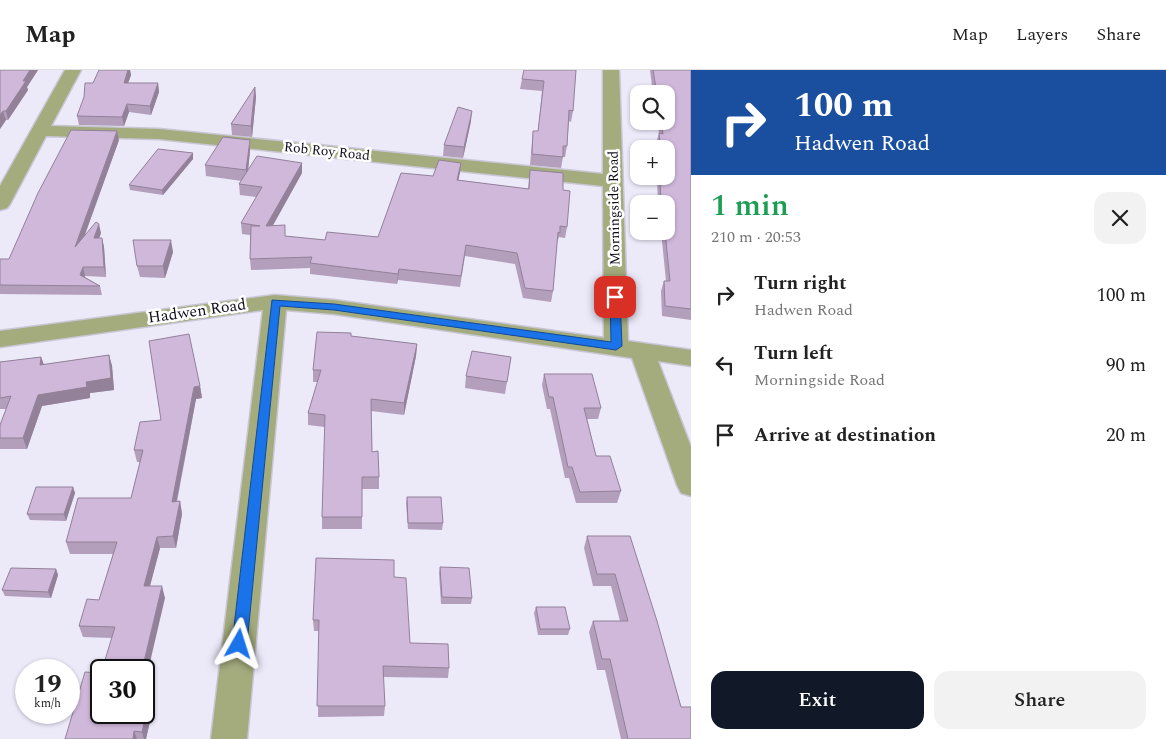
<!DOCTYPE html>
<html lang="en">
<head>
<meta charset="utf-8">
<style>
  body { margin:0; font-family:Spectral,serif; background:#f2f2f2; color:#222; height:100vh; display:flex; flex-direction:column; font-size:19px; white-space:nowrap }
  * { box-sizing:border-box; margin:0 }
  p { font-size:16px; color:#767676 }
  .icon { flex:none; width:28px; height:28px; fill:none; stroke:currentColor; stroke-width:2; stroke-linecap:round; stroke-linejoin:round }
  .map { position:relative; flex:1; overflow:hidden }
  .drawer { display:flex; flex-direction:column; background:#fff; width:475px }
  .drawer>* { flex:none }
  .top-card { background:#1a4fa0; color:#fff; overflow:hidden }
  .buttons { position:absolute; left:630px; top:15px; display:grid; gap:10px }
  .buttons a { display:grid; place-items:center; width:45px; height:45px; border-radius:10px; background:#fff; box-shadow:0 1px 4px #0004; font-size:25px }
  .speed { position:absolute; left:15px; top:589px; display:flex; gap:10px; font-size:25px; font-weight:700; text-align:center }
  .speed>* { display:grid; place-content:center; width:65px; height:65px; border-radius:50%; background:#fff; box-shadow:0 1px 4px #0004; line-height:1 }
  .speed small { font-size:12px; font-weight:400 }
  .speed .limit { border:2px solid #111; border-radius:8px; background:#fff; color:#111 }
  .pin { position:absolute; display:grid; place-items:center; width:42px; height:42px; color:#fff; margin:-21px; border-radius:10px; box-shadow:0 2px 8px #0006 }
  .me { position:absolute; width:55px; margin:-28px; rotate:6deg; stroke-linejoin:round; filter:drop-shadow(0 0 4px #0008) }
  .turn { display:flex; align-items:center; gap:18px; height:105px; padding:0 20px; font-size:22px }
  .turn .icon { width:65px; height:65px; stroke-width:2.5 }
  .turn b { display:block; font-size:35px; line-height:42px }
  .round { display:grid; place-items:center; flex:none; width:52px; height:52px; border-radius:15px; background:#f2f2f2 }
  .headline { display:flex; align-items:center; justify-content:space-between; height:85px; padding:0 20px }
  h1 { font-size:30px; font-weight:600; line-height:38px; color:#1e9e55 }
  .cta { display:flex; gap:10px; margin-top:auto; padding:10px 20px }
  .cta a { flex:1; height:58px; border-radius:15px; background:#111827; color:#fff; font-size:20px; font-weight:600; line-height:58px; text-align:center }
  .cta a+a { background:#f2f2f2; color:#222 }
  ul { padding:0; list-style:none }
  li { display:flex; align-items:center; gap:15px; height:70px; padding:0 20px }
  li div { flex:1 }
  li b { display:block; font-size:19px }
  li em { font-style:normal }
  header { display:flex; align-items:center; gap:30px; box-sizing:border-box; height:70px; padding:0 25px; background:#fff; border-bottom:1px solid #e0e0e0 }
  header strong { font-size:24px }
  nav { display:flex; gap:28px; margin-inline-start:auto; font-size:18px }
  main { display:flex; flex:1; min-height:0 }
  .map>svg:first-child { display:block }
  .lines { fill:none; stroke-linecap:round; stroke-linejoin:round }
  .minor-casing { stroke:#c9c6d5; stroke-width:3 }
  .minor { fill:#a4ab7d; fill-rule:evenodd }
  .wall { fill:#b39ebc }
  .shaded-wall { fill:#928199 }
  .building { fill:#d0b8db; stroke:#928199 }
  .route { fill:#1a73e8; stroke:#114b97 }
  .labels { text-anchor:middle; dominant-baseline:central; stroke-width:5; stroke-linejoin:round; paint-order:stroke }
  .far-street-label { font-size:14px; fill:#100d1a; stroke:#fff }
  .street-label { font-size:16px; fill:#100d1a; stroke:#fff }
</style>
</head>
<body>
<header>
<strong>Map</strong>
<nav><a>Map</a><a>Layers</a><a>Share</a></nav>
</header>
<main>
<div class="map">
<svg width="691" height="669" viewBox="0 0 691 669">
  <rect width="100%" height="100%" fill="#ece9f9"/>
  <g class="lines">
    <g class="minor-casing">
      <path id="minor" d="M65,0H81L51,56L159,59L603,104V0H619L628,271L691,280V296L658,291L691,377V426L681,423L677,415L632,288L334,244L286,240L247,669H211L263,240L0,277V261L275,225L334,230L604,268L603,116L159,69L46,66L10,134L7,138L0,140V116Z"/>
    </g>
    <use href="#minor" class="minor"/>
  </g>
  <path class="wall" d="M0,0H38L27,17L28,20L8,50H6L0,59Z
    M99,0H130L131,5L128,13H158L159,22L151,45L129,42L124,56L79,55L77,46L93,13Z
    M576,0L573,41L571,52L569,51L567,76L565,87H563L561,98L530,95L533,61H538L542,21L520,19L522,9Z
    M650,0H691V250L662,246L661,221L664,211H666L661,161H666V134H658L657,111L658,106H666V79H657L656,73L659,63L657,51H666V24H653Z
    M255,17L256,27L252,67L232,65L231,54Z
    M471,51L463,88L443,86L444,75Z
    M119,70L85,165L101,163L99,168H102L104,177L106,207L85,206V207L100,216L102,225L0,224V189H9Z
    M250,70V81L248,100L302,93V103L273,155L285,166L325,170L378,167L433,106L461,93L458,110L528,119L530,100L563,120L567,157L565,168L559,167L557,173L553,221L551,232L523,228L515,194L465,186L460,217L398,210L397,214L310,204V198L251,200L250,189V165L242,164L241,153L257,127L240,125L239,114L242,111L206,106L205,95Z
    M193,83V89L163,125L130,120L129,115Z
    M173,182L165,208L140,207L137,196Z
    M351,266L417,274L416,286L404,345L371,341L372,382L379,407V419H362V459H322V447L325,357L308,355V343L318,312H313V300Z
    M109,285L112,296L114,320L90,323V328L42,336L27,379H0V355L6,339H0V292L41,287L44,295Z
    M511,287L505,324L465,318L466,306Z
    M544,304L601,338L598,349H587L596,386L621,421L617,433H576L569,408H565L550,339H547L542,315Z
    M200,316L202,328L196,329L177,432L180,431L182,444L176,478H160L150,516L165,528L112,568L83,567L79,556L99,530L113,484H70L66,472L131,428L140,392H137L134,380L161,350Z
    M73,417L75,423L66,451L30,450L27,444Z
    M407,427L443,453L442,460L408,459L406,433Z
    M587,466H630L691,669H621L605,600H597L589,562L593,551H620L611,516H593L584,478Z
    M440,497L472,528L471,534H441L439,503Z
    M56,499L58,505L51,528L5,526L2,520Z
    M394,507L410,573L449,598L448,608L383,607L385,636L384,646L318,647L319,561H314L313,550Z
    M536,537L570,559L568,565H538L534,543Z
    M148,636L151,647L146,669H65L101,642Z"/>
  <path class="shaded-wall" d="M30,0H38L27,17L28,20L8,50L6,41L23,11Z
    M128,0H130L131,5L125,22L124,13Z
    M158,13L159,22L151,45L150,36Z
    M255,17L256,27L252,67L251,56Z
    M127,34L129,42L124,56L122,47Z
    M3,41L6,50L0,59V45Z
    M472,41L471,51L463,88L464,77Z
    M117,61L119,70L77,186L75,177Z
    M250,70V81L247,111L246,100Z
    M193,83V89L163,125L162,120Z
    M302,93V103L267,166L266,156Z
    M461,93L460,103L456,121L457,110Z
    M99,154L101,163L96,177L94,168Z
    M102,168L104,177L106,207L104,197Z
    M171,170L173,182L165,208L163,196Z
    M83,197L85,206L82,214L80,205Z
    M399,199L398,210L397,214L398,204Z
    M417,274L416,286L404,345V333Z
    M109,285L112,296L114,320L90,323V328L42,336L27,379L23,368L38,325L86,312Z
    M41,287L45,298L40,295Z
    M200,316L202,328L196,329L174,444L172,432L194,317Z
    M73,417L75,423L66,451L64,444Z
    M180,431L182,444L176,478L173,466Z
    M157,467L160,478L147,527L144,516Z
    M56,499L58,505L51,528L48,522Z
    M162,516L165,528L144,618V600H142Z
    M148,636L151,647L146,669H144L142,662Z
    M134,661L137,669H133Z"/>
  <path class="building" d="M0,0H30L23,11H26L6,41H3L0,45Z
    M99,0H128L124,13H158L150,36L127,34L122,47L77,46L84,27L85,13H93Z
    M524,0H576L573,41L569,40L567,76H563V87L532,84L533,61H538L544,11L522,9Z
    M653,0H691V239L665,236L664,211H670L665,161H666V134H661L660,106H666V79H661L659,63L663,64L661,51H666V24H657Z
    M255,17L251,56L231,54Z
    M458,37L472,41L464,77L444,75Z
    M71,60L117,61L75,177L96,152L99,154L94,168H102L104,197H83L80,205L100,216L0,215V189H9L38,123Z
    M223,67L250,70L246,100L205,95Z
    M158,79L193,83L162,120L129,115Z
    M257,86L302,93L266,156L285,155V166L325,170L327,162L378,167L401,103L433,106L439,90L461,93L457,110L529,119L530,100L563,103V120L570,121L567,157L560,156V163L558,162L553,221L525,218L517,183L466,175L461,206L399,199L398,204L310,193L312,187L250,189L251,156H260L241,153L262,117L239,114Z
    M133,170H171L163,196H137Z
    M317,262L351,263V266L417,274L404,333L371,329L372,382L378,381L379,407H362V447H322L325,345L308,343L321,300H313Z
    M189,264L200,316L194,317L172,432L180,431L173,466L157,467L144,516H162L142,600H102L115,557L79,556L87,529L99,530L117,472H66L78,428H131L143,380H134L140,352L161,350L149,271Z
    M472,281L511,287L507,312L466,306Z
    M109,285L111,308L86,312L87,317L38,325L23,368H0V355L11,326L0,328V292L41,287L40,295Z
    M544,304H592L601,338H584L596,386H610L621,421L580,422L572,397H568L553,327H549Z
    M36,417H73L64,444H27Z
    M407,427H441L443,453H408Z
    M587,466H630L657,551L681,637H691V669H628L610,589H602L593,551H628L615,504H597Z
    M316,488L394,490V507L406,508L410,573L448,574L449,598L383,596L385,636H317L319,550H313Z
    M440,497L469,498L472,528L442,527Z
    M11,498L56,499L48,522L2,520Z
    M536,537H565L570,559H540Z
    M85,602L101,603V602V642H144V636H148L142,662L134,661L133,669H65Z"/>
  <path class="route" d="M615,224L620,227L622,276L616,280L334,240L280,236L247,574L245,578L239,580L234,578L232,574L272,230L334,234L611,272L610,227Z"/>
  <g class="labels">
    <g class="far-street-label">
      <text transform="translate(327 81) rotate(6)">Rob Roy Road</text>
      <text transform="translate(614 138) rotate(-91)">Morningside Road</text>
    </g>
    <g class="street-label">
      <text transform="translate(197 241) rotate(-8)">Hadwen Road</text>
    </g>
  </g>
</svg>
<div class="buttons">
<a><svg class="icon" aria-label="search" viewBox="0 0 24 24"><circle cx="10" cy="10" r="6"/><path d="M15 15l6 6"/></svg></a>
<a>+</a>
<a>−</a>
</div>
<div class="speed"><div>19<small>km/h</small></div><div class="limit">30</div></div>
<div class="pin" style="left:615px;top:227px;background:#d93025"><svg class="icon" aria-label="arrive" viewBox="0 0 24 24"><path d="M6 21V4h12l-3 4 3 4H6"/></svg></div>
<svg class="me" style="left:239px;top:574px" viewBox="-20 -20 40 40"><path d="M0-17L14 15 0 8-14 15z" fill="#1a73e8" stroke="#fff" stroke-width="4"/></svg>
</div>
<section class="drawer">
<div class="top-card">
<div class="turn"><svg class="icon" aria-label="right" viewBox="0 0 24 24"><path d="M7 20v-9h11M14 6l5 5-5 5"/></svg><div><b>100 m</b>Hadwen Road</div></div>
</div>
<div class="headline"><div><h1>1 min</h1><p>210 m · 20:53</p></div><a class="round"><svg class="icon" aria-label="close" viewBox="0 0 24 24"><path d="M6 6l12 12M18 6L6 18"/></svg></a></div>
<ul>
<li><svg class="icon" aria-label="right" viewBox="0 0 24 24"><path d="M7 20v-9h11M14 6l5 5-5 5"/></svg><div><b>Turn right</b><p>Hadwen Road</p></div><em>100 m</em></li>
<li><svg class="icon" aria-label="left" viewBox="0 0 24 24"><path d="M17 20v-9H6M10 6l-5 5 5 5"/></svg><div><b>Turn left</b><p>Morningside Road</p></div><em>90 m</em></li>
<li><svg class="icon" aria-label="arrive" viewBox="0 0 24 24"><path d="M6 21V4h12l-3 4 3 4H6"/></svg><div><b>Arrive at destination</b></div><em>20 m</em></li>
</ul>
<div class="cta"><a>Exit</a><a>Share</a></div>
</section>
</main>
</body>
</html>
